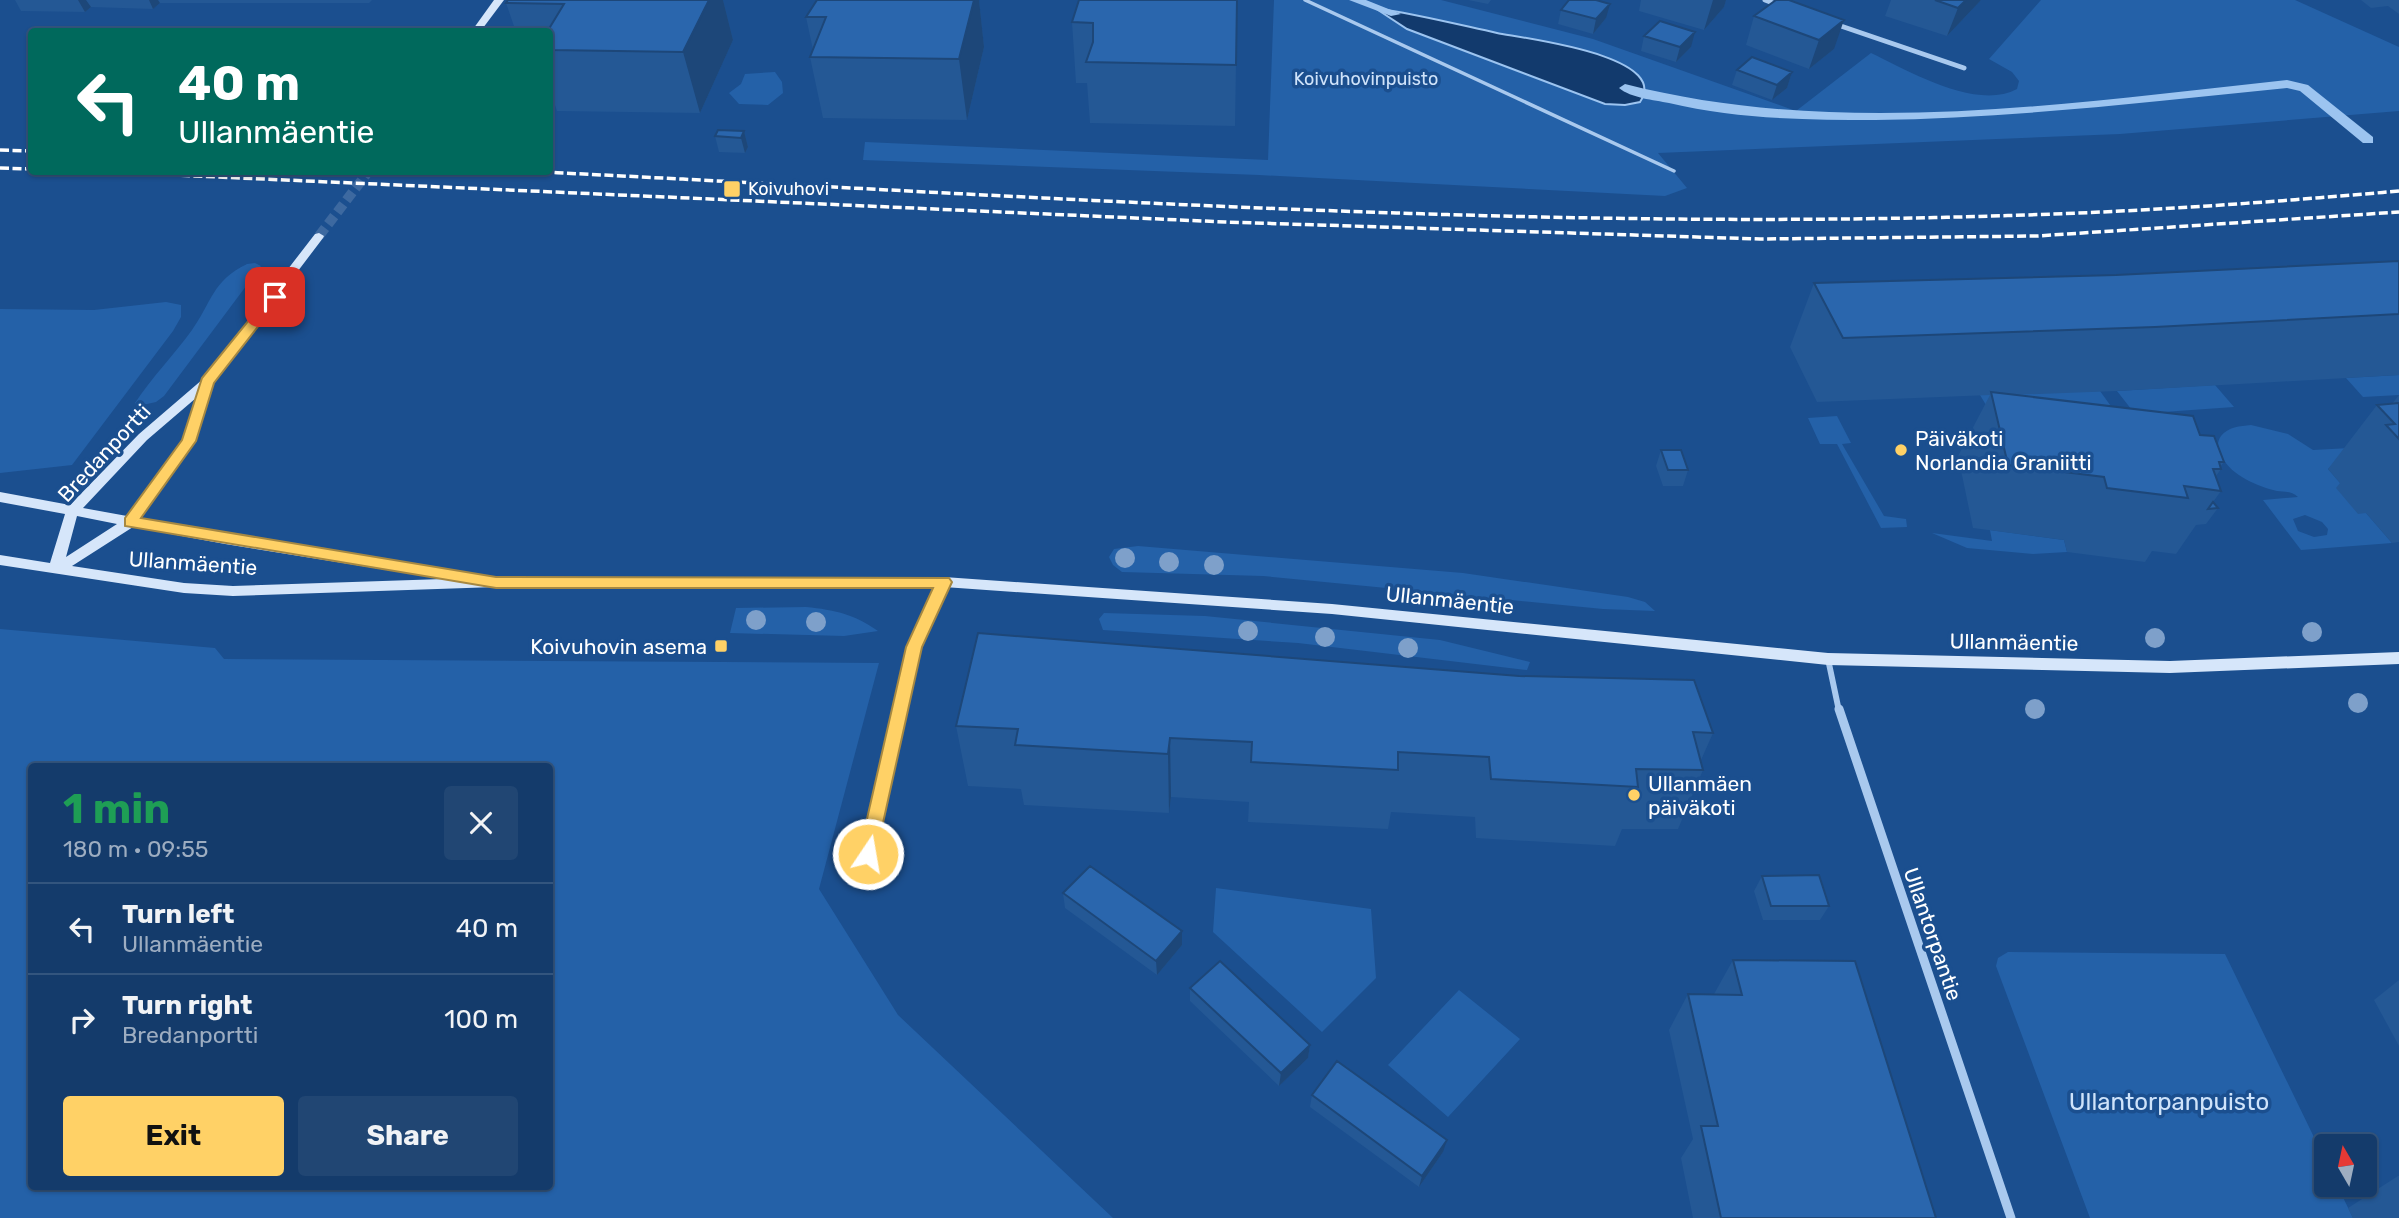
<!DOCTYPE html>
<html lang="en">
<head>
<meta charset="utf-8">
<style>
  body { margin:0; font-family:Rubik,sans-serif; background:#214673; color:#f1f3f6; height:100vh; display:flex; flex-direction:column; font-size:26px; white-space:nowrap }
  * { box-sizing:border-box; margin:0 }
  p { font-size:23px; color:#9dadc1 }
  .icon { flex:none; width:38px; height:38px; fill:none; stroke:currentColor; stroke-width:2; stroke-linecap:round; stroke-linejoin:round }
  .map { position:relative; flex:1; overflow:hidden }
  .side { position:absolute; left:28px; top:763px; width:525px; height:427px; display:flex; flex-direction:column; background:#143b6b; border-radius:7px; box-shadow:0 2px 5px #0004,0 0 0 2px #33557e }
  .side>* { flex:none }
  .banner { position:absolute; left:28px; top:28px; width:525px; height:147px; border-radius:7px; box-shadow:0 2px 5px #0004,0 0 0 2px #33557e; background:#00695c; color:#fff; overflow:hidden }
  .needle { width:46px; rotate:351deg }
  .controls { position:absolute; left:2314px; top:1134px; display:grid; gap:14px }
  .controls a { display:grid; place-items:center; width:63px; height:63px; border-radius:7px; background:#143b6b; box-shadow:0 2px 5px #0004,0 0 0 2px #33557e; font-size:35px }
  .pin { position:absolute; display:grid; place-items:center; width:60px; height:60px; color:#fff; margin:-30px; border-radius:14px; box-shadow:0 4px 10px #0006 }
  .me { position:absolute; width:77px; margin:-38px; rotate:12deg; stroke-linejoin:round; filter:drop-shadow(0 0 5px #0008) }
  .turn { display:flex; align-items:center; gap:24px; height:147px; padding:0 35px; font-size:32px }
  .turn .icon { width:91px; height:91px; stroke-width:2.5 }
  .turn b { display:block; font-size:49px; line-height:60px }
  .round { display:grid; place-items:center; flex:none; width:74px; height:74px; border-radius:7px; background:#214673 }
  .overview { display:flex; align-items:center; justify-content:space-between; height:119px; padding:0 35px }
  h1 { font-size:42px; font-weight:700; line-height:52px; color:#1e9e55 }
  .primary-button { display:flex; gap:14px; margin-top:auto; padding:14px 35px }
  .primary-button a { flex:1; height:80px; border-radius:7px; background:#ffd166; color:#111; font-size:28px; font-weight:700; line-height:80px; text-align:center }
  .primary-button a+a { background:#214673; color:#f1f3f6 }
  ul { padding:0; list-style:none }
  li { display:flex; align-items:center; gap:21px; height:91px; padding:0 35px; border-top:2px solid #33557e }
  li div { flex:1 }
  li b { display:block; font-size:26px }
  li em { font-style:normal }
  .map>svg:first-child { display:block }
  .green { fill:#2461a8; fill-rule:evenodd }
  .water { fill:#123a6d; stroke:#9cc4f0; stroke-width:2 }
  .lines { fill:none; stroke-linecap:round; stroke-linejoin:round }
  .stream { fill:#9cc4f0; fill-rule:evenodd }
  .secondary-tunnel { stroke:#3d69a0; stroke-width:10; stroke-dasharray:10 5; stroke-linecap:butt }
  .lane { stroke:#a9c9ee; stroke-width:3.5 }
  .street-far2 { stroke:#a9c9ee; stroke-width:5 }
  .street-far1 { stroke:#a9c9ee; stroke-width:6 }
  .street { stroke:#a9c9ee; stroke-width:9 }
  .secondary { fill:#d6e6fa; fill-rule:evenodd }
  .rail { stroke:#fff; stroke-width:3.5; stroke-dasharray:9 3.5; stroke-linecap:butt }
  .tree { fill:#7ea0ca }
  .wall { fill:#245895 }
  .shaded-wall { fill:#1d4779 }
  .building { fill:#2a66ad; stroke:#1d4779; stroke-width:2 }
  .route { fill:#ffd166; stroke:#a68842; stroke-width:2 }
  .poi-dot { fill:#ffd166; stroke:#1b4f8f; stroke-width:2.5 }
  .labels { text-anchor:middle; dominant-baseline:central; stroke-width:7; stroke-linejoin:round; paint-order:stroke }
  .far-park-label { font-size:18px; fill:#cfe3fa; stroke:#1b4f8f }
  .far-poi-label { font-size:18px; fill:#fff; stroke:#1b4f8f; text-anchor:start }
  .poi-label { font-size:21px; fill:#fff; stroke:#1b4f8f; text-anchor:start }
  .street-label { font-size:21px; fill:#fff; stroke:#1b4f8f }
  .near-park-label { font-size:24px; fill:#cfe3fa; stroke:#1b4f8f }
</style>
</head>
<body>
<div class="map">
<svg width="2399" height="1218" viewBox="0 0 2399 1218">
  <rect width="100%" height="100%" fill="#1b4f8f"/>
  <path class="green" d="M1274,0H1441L1593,39L1796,111L1871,53C1909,71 1976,111 2017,89L2019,81L2012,72L1989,59L2041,0H2295L2399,47V111L2120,134L1658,153L1687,188L1665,196L1259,175L863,160L865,142L1268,160Z
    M775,72L782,82L783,93L768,105L739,104L729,93L741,84L745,74Z
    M247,264L255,263L261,266L164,396L156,402L138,406L135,403C152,377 174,355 192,330C212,302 212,281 247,264Z
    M166,302L181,305V317L173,331L72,465L0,473V309L94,310Z
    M2399,375V395L2363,397L2346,378Z
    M2215,385L2234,407L2135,414L2117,391Z
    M2100,391L2118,416L1989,410L1980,395Z
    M1837,416L1851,443L1842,444L1884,516L1906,519L1907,527L1881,528L1837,444H1820L1808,418Z
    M2251,425L2288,434L2313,450L2350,448L2328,469L2392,543L2301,550L2263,500L2298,497C2292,491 2285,492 2277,491C2257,486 2232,476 2222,457C2218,450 2216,443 2221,436C2228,427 2240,426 2251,425ZM2305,515L2322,522L2328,529L2327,535L2314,537L2298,531L2293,519Z
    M1990,530L2064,540L2067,552L2033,554L1967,548L1932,533L1992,541Z
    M1138,546L1463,573L1628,597L1645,602L1655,611L1603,609L1263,576L1122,572L1113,565L1109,557L1114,549Z
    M806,607C835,610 854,614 878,631L844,636L730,633L736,608Z
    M1104,613L1205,616L1440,640L1530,662L1527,670L1298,643L1103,630L1099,619Z
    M0,629L215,648L224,659L879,663L819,889L898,1015L1113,1218H0ZM32,766H550V1186H32Z
    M1216,888L1371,909L1376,978L1322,1032L1213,932Z
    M2008,952L2225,954L2326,1162V1185H2337L2353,1218H2090L1996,966L1998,958Z
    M1459,990L1520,1039L1448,1117L1388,1065Z"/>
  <path class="water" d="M1375,8C1416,14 1456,24 1497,33C1521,38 1672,55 1640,102L1625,105L1605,104L1407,29Z"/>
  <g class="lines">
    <path class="stream" d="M1349,0H1366L1401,14L1391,16Z
      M2287,80L2308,85L2373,137V143H2363L2300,91L2287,88C2150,102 2013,118 1875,120C1806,120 1736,119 1669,103C1654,100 1631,98 1619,88L1625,84C1840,139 2069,103 2287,80Z"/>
    <path class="secondary-tunnel" d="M319,236L368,172"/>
    <path class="lane" d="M1305,0L1674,171"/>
    <path class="street-far2" d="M1765,0L1781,6
      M1835,24L1964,68"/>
    <path class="street-far1" d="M1828,659L1839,711
      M900,711L914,647L944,582"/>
    <path class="street" d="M1839,709L2011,1218
      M864,872L900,709"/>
    <path class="secondary" d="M494,0H504L480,32H471Z
      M319,233L324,236L323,238L213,383L195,441L140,518L464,572L469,573L470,578L944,577L1332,604L1828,653L2170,661L2399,652V664L2170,673L1828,665L1332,614L944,587H496L233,596L184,593L0,565V555L50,563L65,514L0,502V492L70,505L139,434L203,379L315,234ZM196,398L183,440L127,516L83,508L147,440ZM77,516L117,524L66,557ZM133,527L225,544L443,579L233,586L184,583L72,566Z"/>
    <path class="rail" d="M0,150L32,151
      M0,168L32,169
      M106,172L1225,222L1760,239L2037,236L2399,212
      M542,172C1036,196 1531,232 2026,215C2151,211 2275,202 2399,191"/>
  </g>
  <g class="tree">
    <circle cx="1125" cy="558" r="10"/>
    <circle cx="1169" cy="562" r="10"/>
    <circle cx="1214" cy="565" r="10"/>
    <circle cx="756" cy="620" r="10"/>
    <circle cx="816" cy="622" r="10"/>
    <circle cx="1248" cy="631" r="10"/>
    <circle cx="2312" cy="632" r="10"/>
    <circle cx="1325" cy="637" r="10"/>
    <circle cx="2155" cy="638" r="10"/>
    <circle cx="1408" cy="648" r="10"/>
    <circle cx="2358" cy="703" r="10"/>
    <circle cx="2035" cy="709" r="10"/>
  </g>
  <path class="wall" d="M15,0H372L369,3H160L153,9L91,7L85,12L21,11Z
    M723,0L733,40L700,113L557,111L550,90V32H516L506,3Z
    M817,0H979L984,47L967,120L823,118L810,57L813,50L806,17Z
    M1237,0L1235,126L1090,123L1087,83H1076L1072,22Z
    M1468,0H1491L1488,4Z
    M1641,0H1726L1724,7L1704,30L1639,11Z
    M1776,0L1834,49L1809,69L1746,45L1754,16Z
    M1891,0H1981L1947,36L1885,16Z
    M2361,0H2399V14L2388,6L2371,8Z
    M1561,10L1606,18L1593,34L1558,24Z
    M1644,36L1691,47L1676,62L1641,51Z
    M1737,70L1792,72L1787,88L1772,100L1732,85Z
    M744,131L748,147L745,153L719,152L715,136Z
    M2399,261V375L2117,391L2009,395L2200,435L2224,462L2220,467L2221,469L2216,476L2221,491L2213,502L2218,508L2206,524L2196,525L2176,554L2152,551L2145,562L2067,552L2064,540L1973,528L1958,456L1990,395L1817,402L1790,347L1814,283L2116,275Z
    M2399,395V542L2392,543L2366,513L2358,514L2336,488L2340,483L2328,469L2377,405L2392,404Z
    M1661,450L1688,470L1683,486H1663L1656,466Z
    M956,726L1713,733L1701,760L1703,770L1678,829H1622L1615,846L1476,838L1475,817L1391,812L1388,829L1248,822L1249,802L1171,797L1169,813L1024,805L1021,789L968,786Z
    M1762,876L1829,906L1820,920H1763L1754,891Z
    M1063,893L1182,945L1157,975L1065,908Z
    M1733,960L1936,1218H1693L1681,1158L1693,1139L1669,1030L1688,994H1714Z
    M2399,980V1046L2374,1000Z
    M1190,988L1310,1045L1308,1058L1279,1086L1190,1001Z
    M1312,1095L1443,1152L1419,1187L1310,1107Z
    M2398,1176H2399V1218H2353L2348,1208Z"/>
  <path class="shaded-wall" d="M78,0H86L91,7L85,12Z
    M149,0H158L160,3L153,9Z
    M709,0H723L733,40L700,113L683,52Z
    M974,0H979L984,47L967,120L959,59Z
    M1713,0H1726L1724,7L1704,30Z
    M1966,0H1981L1947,36L1958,8Z
    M1610,4L1606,18L1593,34L1596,19Z
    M1844,20L1834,49L1809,69L1819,40Z
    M1695,32L1691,47L1676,62L1680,47Z
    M1792,72L1787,88L1772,100L1777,85Z
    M744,131L748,147L745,153L741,138Z
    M1170,738L1171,797L1169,813L1168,754Z
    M1182,931V945L1157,975L1156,961Z
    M1310,1045L1308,1058L1279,1086L1281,1073Z
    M1447,1140L1443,1152L1419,1187L1422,1176Z"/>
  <path class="building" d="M508,0H709L683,52L550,50V32H547L564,4L506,3Z
    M817,0H974L959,59L810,57L826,17H806Z
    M1079,0H1237L1236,65L1086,62L1093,42V23L1072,22Z
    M1569,0H1596L1610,4L1596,19L1561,10Z
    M1776,0H1789L1844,20L1819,40L1754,16Z
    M1935,0H1966L1958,8Z
    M1660,21L1695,32L1680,47L1644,36Z
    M1752,57L1792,72L1777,85L1737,70Z
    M718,130L744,131L741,138L715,136Z
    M2399,261V314L2155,327L1843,338L1814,283L2116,275Z
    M1991,392L2193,416L2200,435L2214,436L2224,462H2219L2221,469H2213L2221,491L2184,486L2188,498L2107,488L2104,477L2008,465Z
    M2399,403V439L2386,425L2395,424L2377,405Z
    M1661,450H1681L1688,470H1668Z
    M2213,502L2218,508L2208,509Z
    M978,633L1519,676L1694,680L1713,733L1693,732L1703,770L1636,769L1638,787L1491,779L1489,757L1398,752V770L1251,762L1252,742L1170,738L1168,754L1015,745L1018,729L956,726Z
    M1090,866L1182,931L1156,961L1063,893Z
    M1819,875L1829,906H1771L1762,876Z
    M1733,960L1855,961L1936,1218H1721L1701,1126H1718L1688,994L1742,995Z
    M1220,961L1310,1045L1281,1073L1190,988Z
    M1337,1061L1447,1140L1422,1176L1312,1095Z"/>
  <path class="route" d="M270,294L281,297L214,383L196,441L141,518L496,577L949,578L952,582L922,647L875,859H862L859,854L906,647L933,588H496L125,526V518L182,440L202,378Z"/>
  <g class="poi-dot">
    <rect x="723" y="180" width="18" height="18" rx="3.5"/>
    <circle cx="1901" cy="450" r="7"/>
    <rect x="714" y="639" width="14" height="14" rx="3.5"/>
    <circle cx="1634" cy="795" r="7"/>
  </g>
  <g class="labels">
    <g class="far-park-label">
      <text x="1366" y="79">Koivuhovinpuisto</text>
    </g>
    <g class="far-poi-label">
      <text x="748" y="189">Koivuhovi</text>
    </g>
    <g class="poi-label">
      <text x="1915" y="438">Päiväkoti<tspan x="1915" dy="24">Norlandia Graniitti</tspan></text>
      <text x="707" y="646" text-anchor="end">Koivuhovin asema</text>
      <text x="1648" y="783">Ullanmäen<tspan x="1648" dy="24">päiväkoti</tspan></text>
    </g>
    <g class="street-label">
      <text transform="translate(104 453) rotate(-47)">Bredanportti</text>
      <text transform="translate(193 563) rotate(4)">Ullanmäentie</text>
      <text transform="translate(1450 600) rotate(6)">Ullanmäentie</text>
      <text transform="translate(2014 642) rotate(1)">Ullanmäentie</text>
      <text transform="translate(1933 934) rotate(71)">Ullantorpantie</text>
    </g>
    <g class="near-park-label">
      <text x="2169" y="1102">Ullantorpanpuisto</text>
    </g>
  </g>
</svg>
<div class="controls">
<a><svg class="needle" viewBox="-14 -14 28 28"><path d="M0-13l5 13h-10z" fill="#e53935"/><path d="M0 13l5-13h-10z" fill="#9dadc1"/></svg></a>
</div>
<div class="pin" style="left:275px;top:297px;background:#d93025"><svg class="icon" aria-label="arrive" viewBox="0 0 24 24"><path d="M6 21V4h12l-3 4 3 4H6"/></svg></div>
<svg class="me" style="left:868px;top:854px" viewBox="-20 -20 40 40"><circle r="17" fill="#ffd166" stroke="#fff" stroke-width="3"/><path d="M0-11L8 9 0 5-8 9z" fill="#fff"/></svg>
<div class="banner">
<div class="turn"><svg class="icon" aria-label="left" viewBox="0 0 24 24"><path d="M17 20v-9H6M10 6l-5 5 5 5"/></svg><div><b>40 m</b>Ullanmäentie</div></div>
</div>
<section class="side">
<div class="overview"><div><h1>1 min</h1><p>180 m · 09:55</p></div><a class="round"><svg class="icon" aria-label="close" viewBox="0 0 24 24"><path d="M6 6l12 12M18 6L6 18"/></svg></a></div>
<ul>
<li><svg class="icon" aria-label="left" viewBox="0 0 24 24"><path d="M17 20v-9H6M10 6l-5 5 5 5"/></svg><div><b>Turn left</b><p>Ullanmäentie</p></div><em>40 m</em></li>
<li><svg class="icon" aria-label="right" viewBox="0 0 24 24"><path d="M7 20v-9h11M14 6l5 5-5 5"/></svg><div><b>Turn right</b><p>Bredanportti</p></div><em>100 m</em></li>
</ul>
<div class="primary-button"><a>Exit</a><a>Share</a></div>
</section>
</div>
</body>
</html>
